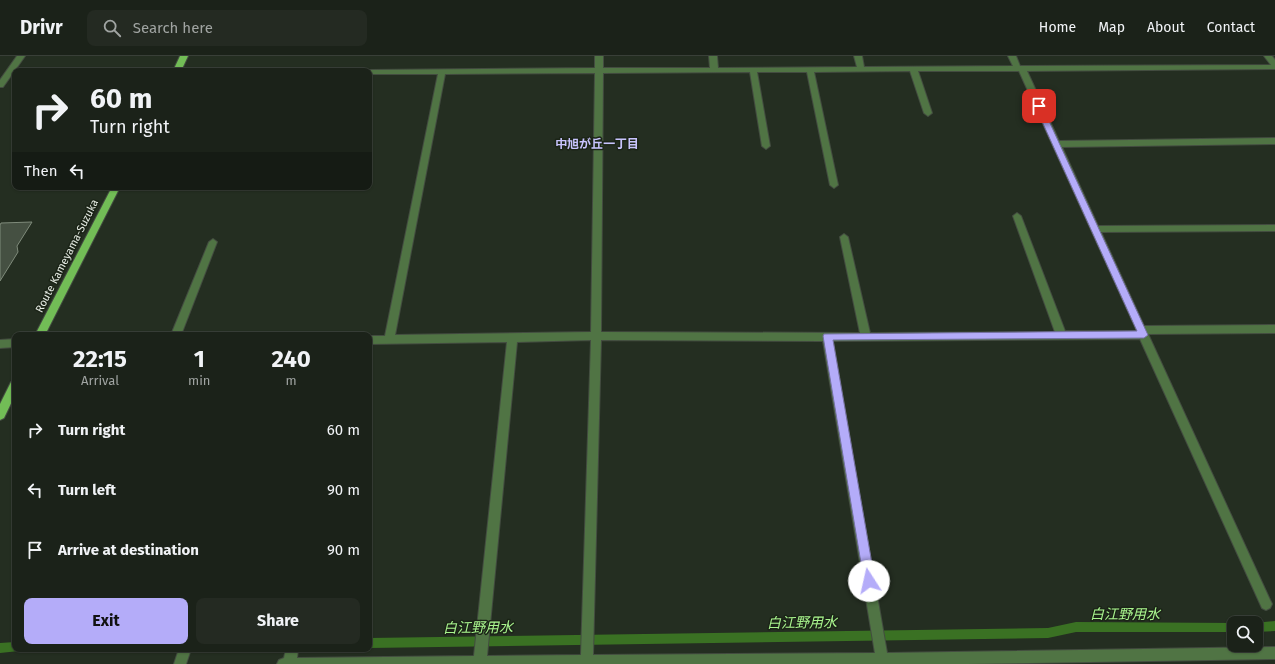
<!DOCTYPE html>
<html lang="en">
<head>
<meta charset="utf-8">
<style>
  body { margin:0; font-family:"Fira Sans","Noto Sans JP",sans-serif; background:#242a22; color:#f1f3f6; height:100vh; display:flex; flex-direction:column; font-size:15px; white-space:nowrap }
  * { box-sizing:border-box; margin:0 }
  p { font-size:13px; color:#a0a4a2 }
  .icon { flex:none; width:22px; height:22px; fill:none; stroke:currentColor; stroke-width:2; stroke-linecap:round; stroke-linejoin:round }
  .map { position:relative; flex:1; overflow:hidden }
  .details { position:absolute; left:12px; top:276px; width:360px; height:320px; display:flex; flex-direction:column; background:#1b2219; border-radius:8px; box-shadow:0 1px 3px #0004,0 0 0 1px #393f38 }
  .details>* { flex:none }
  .hud { position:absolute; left:12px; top:12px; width:360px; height:122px; border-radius:8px; box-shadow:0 1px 3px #0004,0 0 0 1px #393f38; background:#1b2219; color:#f1f3f6; overflow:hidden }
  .tools { position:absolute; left:1227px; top:560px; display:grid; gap:8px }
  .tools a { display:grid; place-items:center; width:36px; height:36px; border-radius:8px; background:#1b2219; box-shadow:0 1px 3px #0004,0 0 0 1px #393f38; font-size:20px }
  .pin { position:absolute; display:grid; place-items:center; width:34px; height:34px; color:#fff; margin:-17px; border-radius:8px; box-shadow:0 2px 6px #0006 }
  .me { position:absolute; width:44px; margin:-22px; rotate:350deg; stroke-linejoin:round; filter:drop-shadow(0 0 3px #0008) }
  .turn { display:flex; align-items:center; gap:14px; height:84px; padding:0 12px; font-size:18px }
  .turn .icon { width:52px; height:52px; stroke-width:2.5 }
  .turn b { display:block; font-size:28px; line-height:34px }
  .then { display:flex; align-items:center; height:38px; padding:0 12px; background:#0003; gap:8px; font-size:15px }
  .eta { display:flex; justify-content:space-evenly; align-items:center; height:68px; text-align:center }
  .eta b { font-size:24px; font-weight:700; line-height:28px }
  .action { display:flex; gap:8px; margin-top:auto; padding:8px 12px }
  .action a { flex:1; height:46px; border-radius:8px; background:#b4acf9; color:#111; font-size:16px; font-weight:700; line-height:46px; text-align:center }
  .action a+a { background:#242a22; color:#f1f3f6 }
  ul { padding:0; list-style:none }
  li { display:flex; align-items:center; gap:12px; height:60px; padding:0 12px }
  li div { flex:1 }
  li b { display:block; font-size:15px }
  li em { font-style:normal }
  header { display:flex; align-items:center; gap:24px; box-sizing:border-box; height:56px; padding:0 20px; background:#1b2219; border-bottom:1px solid #393f38 }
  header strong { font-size:19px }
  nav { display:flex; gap:22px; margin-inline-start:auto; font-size:14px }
  .search { width:280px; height:36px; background:#242a22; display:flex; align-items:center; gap:10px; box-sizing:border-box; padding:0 14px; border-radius:8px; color:#a0a4a2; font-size:15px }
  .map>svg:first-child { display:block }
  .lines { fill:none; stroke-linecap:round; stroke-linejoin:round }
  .stream { fill:#3a7123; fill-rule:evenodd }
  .building { fill:#455042; stroke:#7f8b7b }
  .minor-casing { stroke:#434c40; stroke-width:2 }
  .major-casing { stroke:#434c40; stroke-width:2 }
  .minor { fill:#507444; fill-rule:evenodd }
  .major { fill:#72bd56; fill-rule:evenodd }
  .route { fill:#b4acf9; stroke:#7570a2 }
  .labels { text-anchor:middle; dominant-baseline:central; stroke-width:3; stroke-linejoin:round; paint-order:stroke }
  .street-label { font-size:11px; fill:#e4eae2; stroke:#1b2417 }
  .neighbourhood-label { font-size:12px; font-weight:bold; fill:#c8c4fd; stroke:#1b2417 }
  .near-water-label { font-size:14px; font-style:italic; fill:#a9f58e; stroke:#1b2417 }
</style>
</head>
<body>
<header>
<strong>Drivr</strong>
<div class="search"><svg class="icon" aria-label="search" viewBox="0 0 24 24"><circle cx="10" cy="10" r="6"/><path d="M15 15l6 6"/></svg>Search here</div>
<nav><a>Home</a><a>Map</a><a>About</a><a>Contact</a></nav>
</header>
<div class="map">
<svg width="1275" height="608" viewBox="0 0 1275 608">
  <rect width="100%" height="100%" fill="#242e21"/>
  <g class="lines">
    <path class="stream" d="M1275,565V575L1256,576V567H1254Z
      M1076,566L1236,567H1234V576H1076L1048,582L369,592V582L1048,572Z
      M15,586V593H19V595L0,597V587Z"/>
  </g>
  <path class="building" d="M32,166L17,190L18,196L0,225V169L1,167Z"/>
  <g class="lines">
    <g class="minor-casing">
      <path id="minor" d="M17,0H25L3,31H0V24Z
        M595,0H603V12H710L709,0H717L718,12L857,11L854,0H862L864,11L1013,10L1008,0H1016L1020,10L1271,9L1264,0H1272L1275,4V13L1027,15L1059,85L1275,82V88L1062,91L1098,170L1275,169V175L1101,176L1144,270L1275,269V277L1148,278L1270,544L1272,548L1270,552L1266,554L1262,552L1140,283L833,285L887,597L1275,591V603L967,608H277L279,604L284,602L286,593H298L297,602L474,600L507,286L369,288V280H385L438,18H369V15H366L369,14L595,12ZM910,15L924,57L928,60L932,57L918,15H1019L1137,275H1065L1021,160L1017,157L1013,160L1055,276L870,277L848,181L844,178L840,181L860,277L601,276L603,17L750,16L762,90L766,93L770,90L757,16H807L830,129L834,132L838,129L814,16ZM595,17L591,276L395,279L445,18ZM591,284L581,599L487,600L517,286ZM601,284L823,285L875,597L593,599Z
        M213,183L217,186L181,279H171L209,186Z
        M15,283V291L0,292V284Z
        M179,593H191L186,608H174Z"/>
    </g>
    <g class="major-casing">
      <path id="major" d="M180,0H188L181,15H173Z
        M112,131H120L45,279H35Z
        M15,325V339L4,362L0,364V348L11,326Z"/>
    </g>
    <use href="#minor" class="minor"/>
    <use href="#major" class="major"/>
  </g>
  <path class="route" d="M1039,48L1042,50L1148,279L1144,282L833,284L875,525L873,529L869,530L865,529L864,525L823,280L824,278L1137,275L1035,50Z"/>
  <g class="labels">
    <g class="street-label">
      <text transform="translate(67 200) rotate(-63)">Route Kameyama-Suzuka</text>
    </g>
    <g class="neighbourhood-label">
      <text x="597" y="88">中旭が丘一丁目</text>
    </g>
    <g class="near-water-label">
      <text x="1125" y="558">白江野用水</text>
      <text transform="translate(802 567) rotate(-1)">白江野用水</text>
      <text transform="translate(478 572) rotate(-1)">白江野用水</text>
    </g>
  </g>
</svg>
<div class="tools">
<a><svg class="icon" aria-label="search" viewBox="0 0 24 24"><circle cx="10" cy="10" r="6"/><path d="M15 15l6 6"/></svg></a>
</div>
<div class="pin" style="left:1039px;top:50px;background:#d93025"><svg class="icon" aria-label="arrive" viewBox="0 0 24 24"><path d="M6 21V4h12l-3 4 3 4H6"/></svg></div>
<svg class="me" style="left:869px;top:525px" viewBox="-20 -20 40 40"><circle r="19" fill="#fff"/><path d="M0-13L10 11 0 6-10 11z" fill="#b4acf9"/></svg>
<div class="hud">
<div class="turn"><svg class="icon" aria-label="right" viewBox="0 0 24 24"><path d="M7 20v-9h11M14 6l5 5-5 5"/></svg><div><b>60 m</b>Turn right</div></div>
<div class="then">Then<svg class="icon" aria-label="left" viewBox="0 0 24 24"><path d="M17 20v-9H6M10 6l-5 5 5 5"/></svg></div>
</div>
<section class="details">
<div class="eta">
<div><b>22:15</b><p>Arrival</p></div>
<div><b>1</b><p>min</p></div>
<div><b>240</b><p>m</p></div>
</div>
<ul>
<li><svg class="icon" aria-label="right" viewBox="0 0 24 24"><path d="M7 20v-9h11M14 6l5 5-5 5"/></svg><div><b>Turn right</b></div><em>60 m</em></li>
<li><svg class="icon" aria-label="left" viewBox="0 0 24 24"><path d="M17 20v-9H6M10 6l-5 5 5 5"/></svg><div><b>Turn left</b></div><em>90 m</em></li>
<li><svg class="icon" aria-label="arrive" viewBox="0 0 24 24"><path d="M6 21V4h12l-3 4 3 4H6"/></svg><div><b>Arrive at destination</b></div><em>90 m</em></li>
</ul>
<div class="action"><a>Exit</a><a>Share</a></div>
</section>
</div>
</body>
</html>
